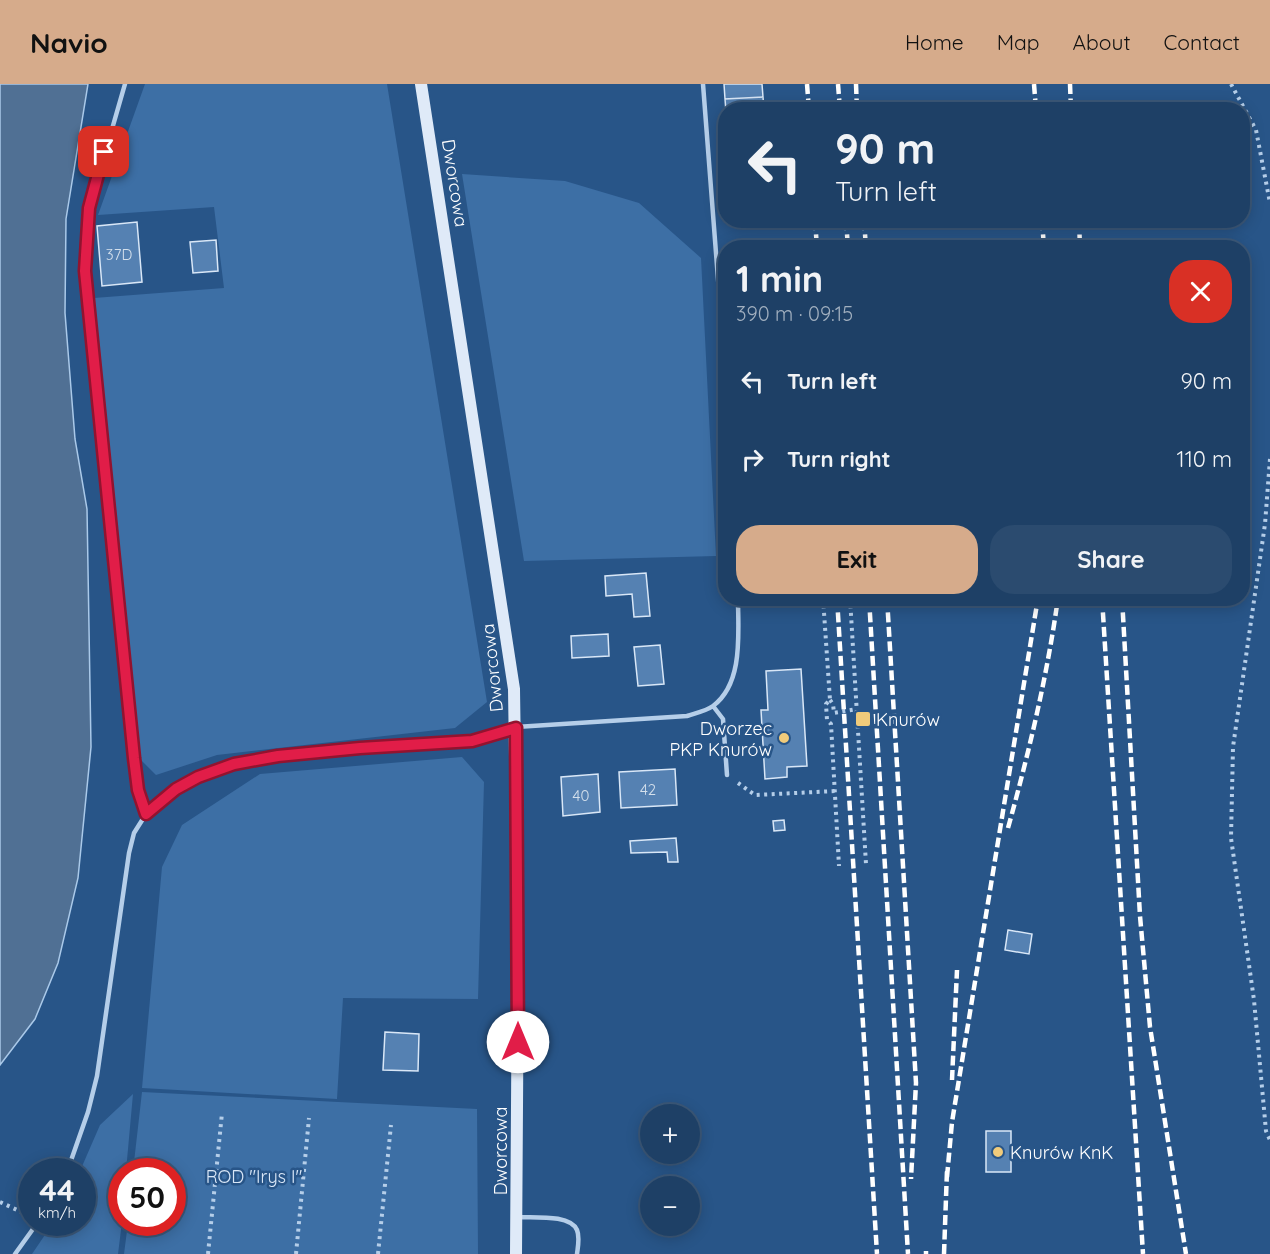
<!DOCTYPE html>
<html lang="en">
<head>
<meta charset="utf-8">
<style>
  body { margin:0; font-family:Quicksand,sans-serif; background:#2b4b6f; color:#f1f3f6; height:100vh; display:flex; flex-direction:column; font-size:22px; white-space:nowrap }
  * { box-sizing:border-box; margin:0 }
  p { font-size:20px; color:#a1afbf }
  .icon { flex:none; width:33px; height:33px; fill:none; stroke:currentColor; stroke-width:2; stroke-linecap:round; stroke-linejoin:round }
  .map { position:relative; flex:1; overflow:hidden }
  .side { position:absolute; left:718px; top:156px; width:532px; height:366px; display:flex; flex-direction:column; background:#1e4066; border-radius:24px; box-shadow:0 3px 15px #0003,0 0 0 2px #3c597a }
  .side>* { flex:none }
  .hud { position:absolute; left:718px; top:18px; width:532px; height:126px; border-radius:24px; box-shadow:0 3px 15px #0003,0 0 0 2px #3c597a; background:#1e4066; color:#f1f3f6; overflow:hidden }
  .buttons { position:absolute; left:640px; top:1020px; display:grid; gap:12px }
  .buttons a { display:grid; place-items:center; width:60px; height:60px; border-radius:50%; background:#1e4066; box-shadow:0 3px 15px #0003,0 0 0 2px #3c597a; font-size:30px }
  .speed { position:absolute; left:18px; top:1074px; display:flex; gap:12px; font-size:30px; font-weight:700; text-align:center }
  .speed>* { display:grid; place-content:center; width:78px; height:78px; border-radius:50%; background:#1e4066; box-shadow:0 3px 15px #0003,0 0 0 2px #3c597a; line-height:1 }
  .speed small { font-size:15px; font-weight:400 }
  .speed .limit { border:9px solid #d22; background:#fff; color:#111 }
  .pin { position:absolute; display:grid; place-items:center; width:51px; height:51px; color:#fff; margin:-26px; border-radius:12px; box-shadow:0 3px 9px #0006 }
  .me { position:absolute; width:66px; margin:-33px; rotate:0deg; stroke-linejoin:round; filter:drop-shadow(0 0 4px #0008) }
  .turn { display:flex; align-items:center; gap:21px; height:126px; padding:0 18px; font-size:27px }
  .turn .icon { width:78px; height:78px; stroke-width:2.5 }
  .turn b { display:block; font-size:42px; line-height:51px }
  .round { display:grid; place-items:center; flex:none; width:63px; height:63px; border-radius:24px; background:#2b4b6f }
  .headline { display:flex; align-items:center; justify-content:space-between; height:102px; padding:0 18px }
  h1 { font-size:36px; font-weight:700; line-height:45px }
  .button { display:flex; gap:12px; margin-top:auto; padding:12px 18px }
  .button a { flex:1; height:69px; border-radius:24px; background:#d6ab8b; color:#111; font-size:24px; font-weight:700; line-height:69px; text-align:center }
  .button a+a { background:#2b4b6f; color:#f1f3f6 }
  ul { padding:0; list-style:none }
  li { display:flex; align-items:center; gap:18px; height:78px; padding:0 18px }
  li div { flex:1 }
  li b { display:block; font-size:22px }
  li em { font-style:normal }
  header { display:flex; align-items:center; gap:36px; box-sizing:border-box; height:84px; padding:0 30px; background:#d6ab8b; color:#111 }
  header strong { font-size:28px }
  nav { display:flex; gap:33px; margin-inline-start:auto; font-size:21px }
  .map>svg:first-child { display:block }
  .green { fill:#3d6fa5 }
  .water { fill:#507094; stroke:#aac9e9; stroke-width:1.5 }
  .building { fill:#5581b2; stroke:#d9e7f7; stroke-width:1.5 }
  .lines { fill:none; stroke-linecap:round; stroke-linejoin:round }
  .path { stroke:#b5cee9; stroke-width:4; stroke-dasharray:3 4.5; stroke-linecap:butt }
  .lane { stroke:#b5cee9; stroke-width:4.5 }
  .secondary { stroke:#dfeaf8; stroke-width:12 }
  .rail { stroke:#fff; stroke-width:4.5; stroke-dasharray:10 4.5; stroke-linecap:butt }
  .route-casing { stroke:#92132f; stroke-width:15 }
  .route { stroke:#e11d48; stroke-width:10 }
  .poi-dot { fill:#f0cb7b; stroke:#285588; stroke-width:2 }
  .labels { text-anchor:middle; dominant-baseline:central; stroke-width:5; stroke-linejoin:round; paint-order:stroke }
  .number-label { font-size:15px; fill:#d4e0ec }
  .street-label { font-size:18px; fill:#fff; stroke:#285588 }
  .poi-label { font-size:18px; fill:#fff; stroke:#285588; text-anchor:start }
  .park-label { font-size:18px; fill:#d9e7f7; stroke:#285588 }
</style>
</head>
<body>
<header>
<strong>Navio</strong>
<nav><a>Home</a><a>Map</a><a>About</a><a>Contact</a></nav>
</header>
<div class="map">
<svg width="1270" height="1170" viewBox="0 0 1270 1170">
  <rect width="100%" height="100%" fill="#285588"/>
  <path class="green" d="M145,0H387L487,618L455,644L217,671L156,691L140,675L94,214L224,204L214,123L98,131Z
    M462,90L565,97L639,119L701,174L716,472L524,477Z
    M462,673L484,698L478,915L343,914L337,1015L142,1004L162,783L182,741L260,690Z
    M142,1008L477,1025L478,1170H124L128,1139L172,1138V1088L133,1087Z
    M133,1010L126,1087L122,1088V1138L118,1170H32L53,1139L82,1138V1088L80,1087L100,1041Z"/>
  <path class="water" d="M0,0H88L66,135L65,229L75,355L87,425L91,663L78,794L58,879L35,935L0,981Z"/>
  <path class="building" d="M724,0H762L763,13L725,15Z
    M763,13L764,26H726V28L725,15Z
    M137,138L142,198L102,202L97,142Z
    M216,156L218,187L193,189L190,158Z
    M646,489L650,532L634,533L632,510L606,512L605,492Z
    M608,550L609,572L572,574L571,552Z
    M660,561L664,600L638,602L634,563Z
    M801,585L807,682L787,683V693L765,695L761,626H768L766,587Z
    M675,685L677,721L621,724L619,688Z
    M598,690L600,728L563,732L561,693Z
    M784,736L785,746L774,747L773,737Z
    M676,754L678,778H668L667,768L631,769L630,757Z
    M1008,846L1032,850L1029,870L1005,866Z
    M385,948L419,950L418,987L383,986Z
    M986,1047H1011V1088H986Z"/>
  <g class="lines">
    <path class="path" d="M1231,0L1256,46L1270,119
      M1270,375L1265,440L1233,663L1231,754L1254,916L1266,1047L1270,1056
      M823,514L830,616L826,620L827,636L831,640L839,782
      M850,514L866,780
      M830,616L833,620L834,629L857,625
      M738,699L755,711L835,707
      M0,1118L28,1131
      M208,1170L222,1029
      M296,1170L309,1034
      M378,1170L391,1041"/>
    <path class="lane" d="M125,0L89,125L85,187L134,674L138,706L146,730
      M703,0L726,299
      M713,622L723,635L727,691
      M67,1088L88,1028L97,992L129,769L134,749L146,730L156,719L176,705L198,693L234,680L278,672L360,664L472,657L516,643L687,632C696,629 706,627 713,622C744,599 738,548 738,514
      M519,1133C534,1134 570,1130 577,1146C580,1153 578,1162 577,1170
      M15,1170L38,1138"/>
    <path class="secondary" d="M421,0L514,605L518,875L516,1170"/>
    <path class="rail" d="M807,0L809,26
      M838,0L840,26
      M856,0L857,26
      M1034,0L1036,26
      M1070,0L1071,26
      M815,136L817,164
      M846,136L848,164
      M864,136L866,164
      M1042,136L1044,164
      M1079,136L1080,164
      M837,514L877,1170
      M869,514L908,1170
      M887,514L916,999L911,1095
      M1102,514L1143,1170
      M1122,514L1140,832L1150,943L1186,1170
      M1008,744C1029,668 1047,593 1058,514
      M952,996L957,886
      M947,1093L952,1038L1038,514
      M926,1167V1170
      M944,1170L947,1086"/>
  </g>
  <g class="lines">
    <g class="route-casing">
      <path id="route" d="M104,68L89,124L85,187L134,674L138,706L146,730L176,705L198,693L234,680L278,672L360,664L472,657L516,644L518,958"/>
    </g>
    <use href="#route" class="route"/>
  </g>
  <g class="poi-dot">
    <rect x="855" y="627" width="16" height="16" rx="3"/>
    <circle cx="784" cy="654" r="6"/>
    <circle cx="998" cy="1068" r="6"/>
  </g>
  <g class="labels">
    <g class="number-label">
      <text x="119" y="170">37D</text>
      <text x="648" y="705">42</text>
      <text x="581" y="711">40</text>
    </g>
    <g class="street-label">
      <text transform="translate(455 99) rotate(81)">Dworcowa</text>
      <text transform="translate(492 584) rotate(-96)">Dworcowa</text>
      <text transform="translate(500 1067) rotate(-90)">Dworcowa</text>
    </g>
    <g class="poi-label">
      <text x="876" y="635">Knurów</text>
      <text x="772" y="644" text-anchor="end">Dworzec<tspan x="772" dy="21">PKP Knurów</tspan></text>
      <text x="1010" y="1068">Knurów KnK</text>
    </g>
    <g class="park-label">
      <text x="254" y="1092">ROD "Irys I"</text>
    </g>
  </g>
</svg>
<div class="buttons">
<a>+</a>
<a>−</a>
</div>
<div class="speed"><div>44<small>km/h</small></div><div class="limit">50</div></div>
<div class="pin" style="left:104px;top:68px;background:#d93025"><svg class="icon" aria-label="arrive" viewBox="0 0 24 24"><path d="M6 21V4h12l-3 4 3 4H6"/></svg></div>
<svg class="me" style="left:518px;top:958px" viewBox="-20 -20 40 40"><circle r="19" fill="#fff"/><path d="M0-13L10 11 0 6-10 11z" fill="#e11d48"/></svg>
<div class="hud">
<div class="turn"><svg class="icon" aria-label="left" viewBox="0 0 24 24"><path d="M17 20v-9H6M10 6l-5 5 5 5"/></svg><div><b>90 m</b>Turn left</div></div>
</div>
<section class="side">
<div class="headline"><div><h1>1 min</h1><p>390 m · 09:15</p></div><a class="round" style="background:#d93025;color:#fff"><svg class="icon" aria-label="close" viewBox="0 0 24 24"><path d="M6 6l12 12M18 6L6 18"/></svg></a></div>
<ul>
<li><svg class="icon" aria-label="left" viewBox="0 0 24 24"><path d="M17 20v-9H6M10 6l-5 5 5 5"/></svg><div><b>Turn left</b></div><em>90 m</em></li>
<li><svg class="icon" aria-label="right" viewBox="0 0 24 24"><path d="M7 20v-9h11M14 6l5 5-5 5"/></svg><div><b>Turn right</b></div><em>110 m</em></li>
</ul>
<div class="button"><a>Exit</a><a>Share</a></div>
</section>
</div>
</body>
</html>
